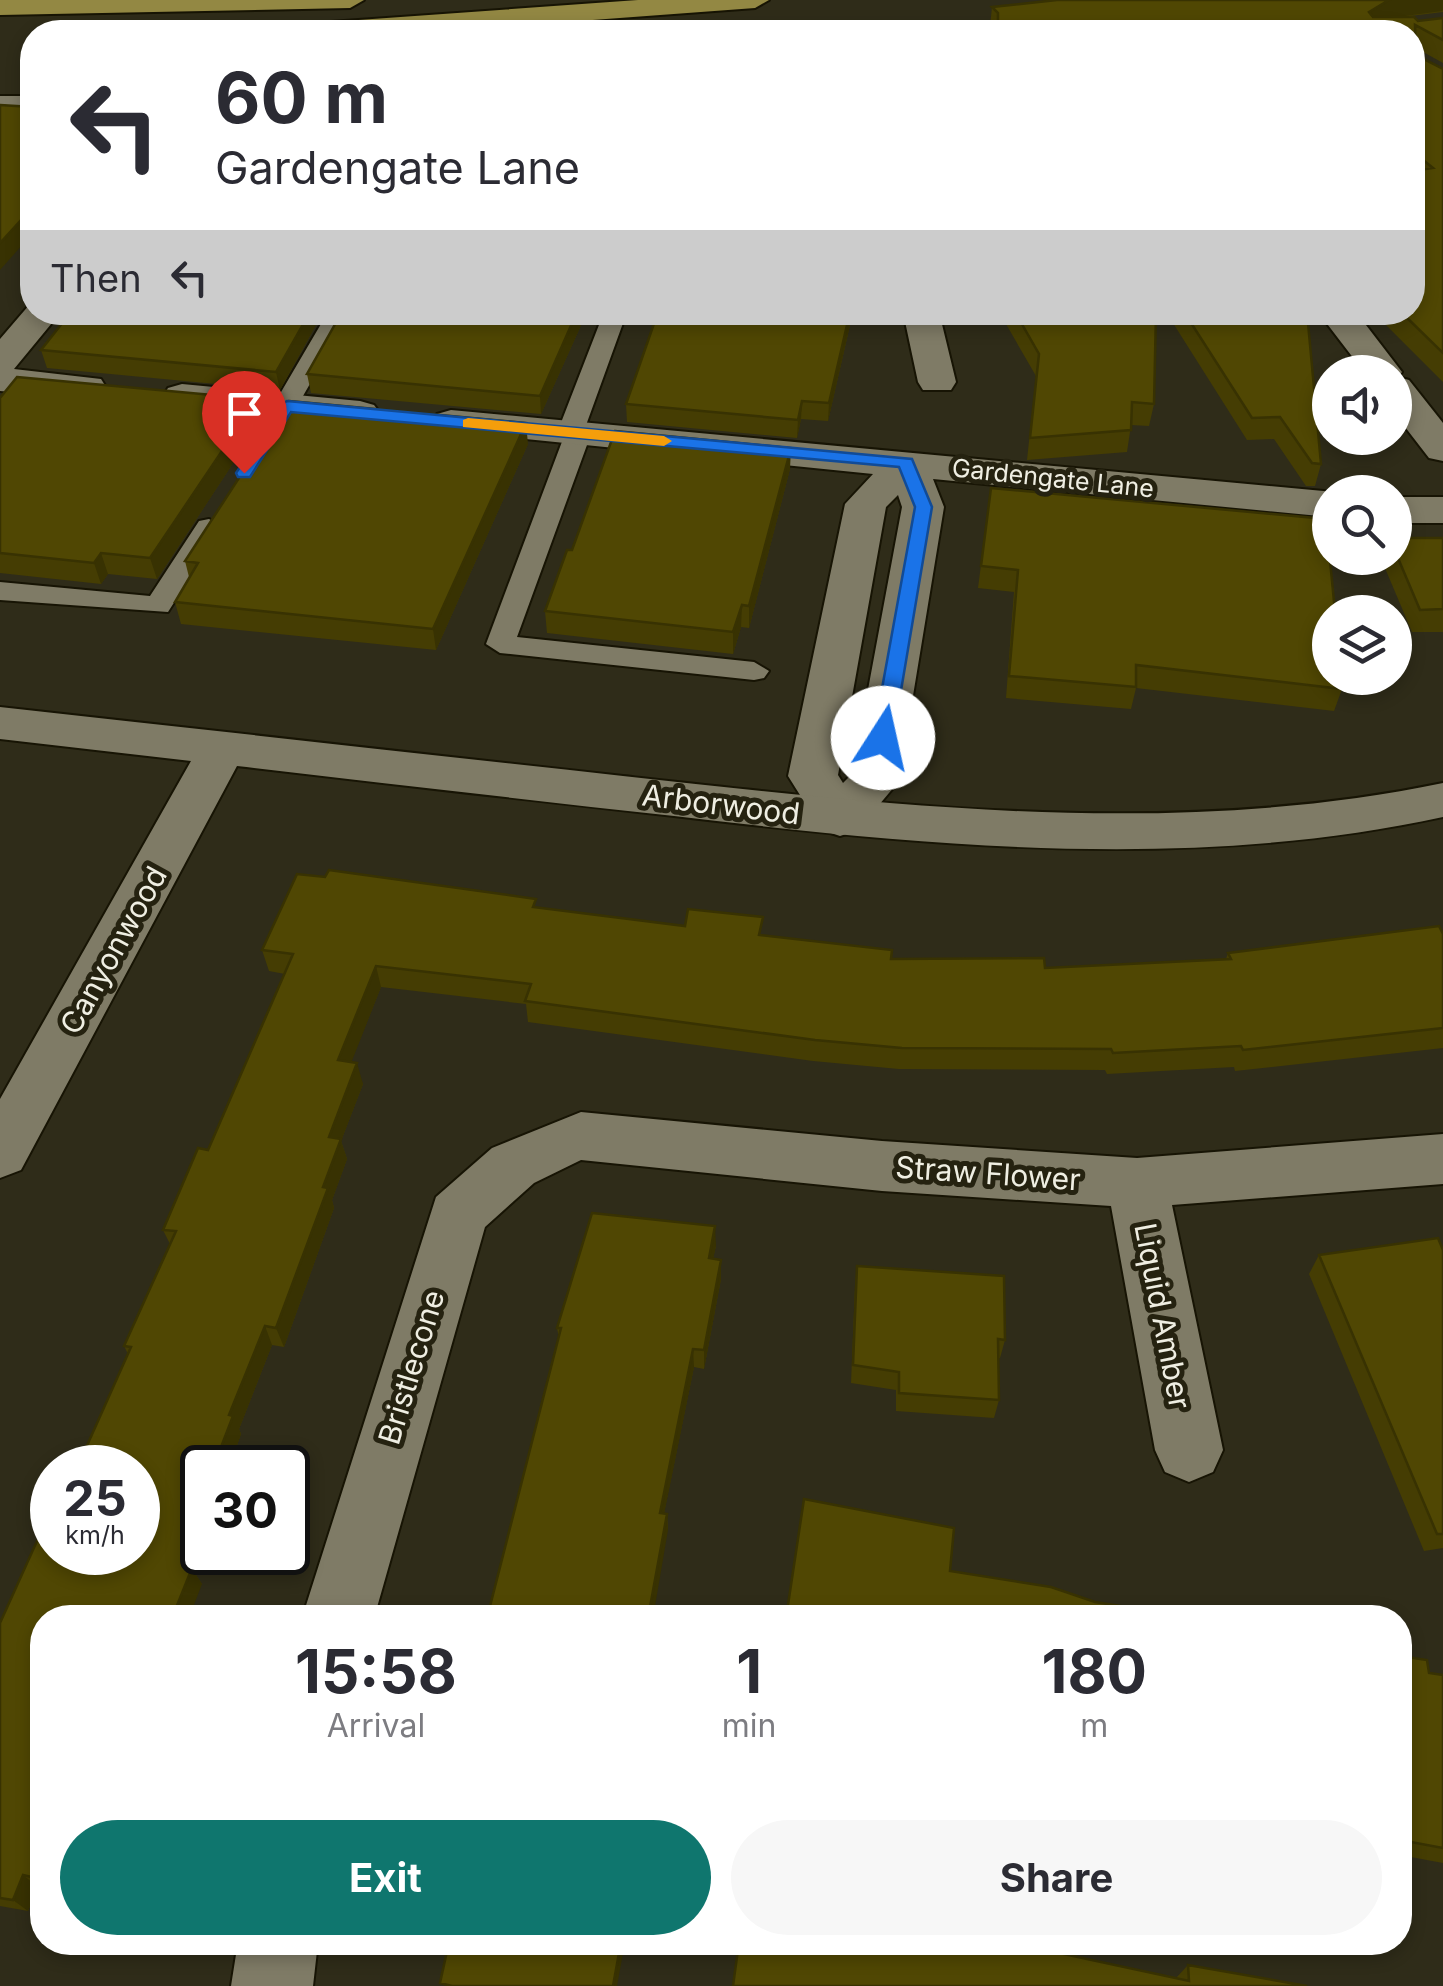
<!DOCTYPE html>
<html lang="en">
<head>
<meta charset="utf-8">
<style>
  body { margin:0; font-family:Inter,sans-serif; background:#f7f7f7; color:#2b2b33; height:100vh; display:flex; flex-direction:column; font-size:38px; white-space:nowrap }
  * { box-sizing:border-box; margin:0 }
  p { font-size:32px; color:#7c7c81 }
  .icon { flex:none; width:55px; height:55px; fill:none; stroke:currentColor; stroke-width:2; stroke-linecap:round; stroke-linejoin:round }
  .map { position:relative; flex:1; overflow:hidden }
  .sheet { position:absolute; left:30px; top:1605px; width:1382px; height:350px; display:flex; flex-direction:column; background:#fff; border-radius:40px; box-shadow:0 5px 15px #0003 }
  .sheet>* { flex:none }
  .hud { position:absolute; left:20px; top:20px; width:1405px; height:305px; border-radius:40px; box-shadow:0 5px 15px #0003; background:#fff; color:#2b2b33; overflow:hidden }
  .buttons { position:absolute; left:1312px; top:355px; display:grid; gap:20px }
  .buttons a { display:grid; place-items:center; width:100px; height:100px; border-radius:50%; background:#fff; box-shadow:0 5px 15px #0003; font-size:50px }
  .speed { position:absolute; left:30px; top:1445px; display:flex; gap:20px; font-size:50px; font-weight:700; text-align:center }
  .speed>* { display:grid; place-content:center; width:130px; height:130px; border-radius:50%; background:#fff; box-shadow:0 5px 15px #0003; line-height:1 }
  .speed small { font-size:25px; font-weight:400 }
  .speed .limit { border:5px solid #111; border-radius:15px; background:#fff; color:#111 }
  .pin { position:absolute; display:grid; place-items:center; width:85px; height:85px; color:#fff; margin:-102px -42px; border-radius:50% 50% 50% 0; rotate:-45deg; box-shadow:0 0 10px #0007 }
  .pin .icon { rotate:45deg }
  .me { position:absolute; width:110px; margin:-55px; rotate:10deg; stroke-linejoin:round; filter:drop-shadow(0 0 8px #0008) }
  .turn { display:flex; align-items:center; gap:35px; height:210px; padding:0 30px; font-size:45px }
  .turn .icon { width:130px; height:130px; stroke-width:2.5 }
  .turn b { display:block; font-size:70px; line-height:85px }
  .then { display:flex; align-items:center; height:95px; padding:0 30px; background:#0003; gap:20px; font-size:38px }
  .eta { display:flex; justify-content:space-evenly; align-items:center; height:170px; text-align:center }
  .eta b { font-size:60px; font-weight:700; line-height:70px }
  .action { display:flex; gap:20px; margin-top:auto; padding:20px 30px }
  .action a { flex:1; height:115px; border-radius:60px; background:#0f766e; color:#fff; font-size:40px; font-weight:700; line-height:115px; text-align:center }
  .action a+a { background:#f7f7f7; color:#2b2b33 }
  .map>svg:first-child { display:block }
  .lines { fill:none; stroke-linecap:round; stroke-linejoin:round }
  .service-casing { stroke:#171404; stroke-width:4 }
  .minor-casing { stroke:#171404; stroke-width:4 }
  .tertiary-casing { stroke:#171404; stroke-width:4 }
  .primary-casing { stroke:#171404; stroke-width:4 }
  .service { fill:#7f7b66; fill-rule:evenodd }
  .minor { fill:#7f7b66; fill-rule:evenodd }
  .tertiary { fill:#7f7b66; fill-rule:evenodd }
  .primary { fill:#938843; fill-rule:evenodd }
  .wall { fill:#453d03 }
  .shaded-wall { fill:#383202 }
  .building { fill:#504703; stroke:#383202; stroke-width:2.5 }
  .route { fill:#1a73e8; stroke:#114b97; stroke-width:2.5 }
  .slow { fill:#f59e0b }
  .labels { text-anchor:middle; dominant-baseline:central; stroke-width:10; stroke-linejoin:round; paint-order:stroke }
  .far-street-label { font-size:25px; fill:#efeee2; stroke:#252210 }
  .street-label { font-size:30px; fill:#efeee2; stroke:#252210 }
</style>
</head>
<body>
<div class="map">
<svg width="1443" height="1986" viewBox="0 0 1443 1986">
  <rect width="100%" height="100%" fill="#2f2c19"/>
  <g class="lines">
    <g class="service-casing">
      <path id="service" d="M0,96H32V108H0Z
        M328,312H351L279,438H261L257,433Z
        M604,312H627L585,428L591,434L517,637L754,662L769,671L764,678L754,680L500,653L486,644L563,439L557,433Z
        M209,519L222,527L168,612L0,600V582L150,596L199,521Z"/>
    </g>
    <g class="minor-casing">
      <path id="minor" d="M30,304L32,312H61L14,369L101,379L106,387L101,395L87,399L0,391V339Z
        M903,312H939L956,382L951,390H923L918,382Z
        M1318,312H1356L1402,372L1398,377L1409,380L1443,423V461L1429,458L1395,414V372H1364Z
        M182,384L360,401L374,405L380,413L374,421L360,425L168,404L163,396L168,388Z
        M451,410L1334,492H1330V517L933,479L944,507L899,781L858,830L840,836L822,830L788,776L845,504L873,474L437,430L431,422L437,414ZM898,495L902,507L859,738L851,775L843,783L838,775L886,507Z
        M1395,497H1443V523H1395Z
        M581,1112L882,1141L1137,1158L1443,1134V1184L1172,1205L1223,1450L1213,1472L1189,1482L1165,1472L1155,1450L1111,1206L882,1191L581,1160L534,1183L485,1227L374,1618H302L436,1197L492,1148Z
        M238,1942H318L313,1986H231Z"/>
    </g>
    <g class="tertiary-casing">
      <path id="tertiary" d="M0,707C208,730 415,753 623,776C894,806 1174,839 1443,783V817C1192,872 926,846 674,816C528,800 383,783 237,766L21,1170L0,1178V1099L191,761L0,739Z"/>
    </g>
    <g class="primary-casing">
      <path id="primary" d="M0,0H364L350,8L0,15Z
        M638,0H769L755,8L428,32H302L316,23Z"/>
    </g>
    <use href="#service" class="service"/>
    <use href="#minor" class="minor"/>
    <use href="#tertiary" class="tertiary"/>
    <use href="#primary" class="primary"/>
  </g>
  <path class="wall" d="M1443,0V12L1402,17L1418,21L1443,18V63L1416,48V55L1443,69V382L1373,312H1412V32H995L990,26L992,7Z
    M323,312L280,390L47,368L41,350Z
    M587,312L541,414L311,393L307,374Z
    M853,312L828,421L801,419L797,438L627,422L626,404Z
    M999,312H1156L1154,404L1149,426L1131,425L1127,452L1027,460L1036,376Z
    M1166,312L1307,313L1321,464L1315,486H1306L1274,439L1247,440Z
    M0,398L262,419L157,579L108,574L101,584L0,573Z
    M528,444L436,650L181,624L175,602L189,577L185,561Z
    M790,469L749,628L741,627L733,654L547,633L545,611L572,550Z
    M991,488L1342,689L1334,711L1136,688L1131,709L1006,698L1014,592L978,588Z
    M1395,538H1443V632H1412L1382,561L1383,558H1395Z
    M537,907L762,935L891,959L1045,968L1226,959L1228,953L1443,934V1048L1235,1071L1234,1067L1107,1074L1105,1070L899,1069L813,1061L528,1022L526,1004L381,987L351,1062L363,1084L341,1141L347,1159L332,1200L334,1208L284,1347L272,1345L239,1429L241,1434L229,1468H202L196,1575L202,1584L42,1618V1888L38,1887L28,1911L0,1906V1623L44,1542L128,1354L124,1346L170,1244L163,1230L208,1150L285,974L269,971L262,950Z
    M716,1246L713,1258L721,1279L704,1369L694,1367L664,1513L667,1514L668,1530L559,1338L557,1328Z
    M1443,1250V1548L1424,1551L1309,1274L1319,1255Z
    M857,1266L1005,1340L1000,1358H998L999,1400L994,1418L896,1411V1390L851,1383L855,1286Z
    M1400,1656L1429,1673L1443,1675V1863L1400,1855Z
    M1188,1965L1307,1986H733L1176,1978Z"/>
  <path class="shaded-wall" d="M1387,0H1443V10L1442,11L1382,19L1364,31L1369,12Z
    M32,208V234L0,270V243Z
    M310,312H323L280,390L276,372Z
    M577,312H587L541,414L540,396Z
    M850,312H853L828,421L829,403Z
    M257,399L262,419L157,579L150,558Z
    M802,401L801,419L797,438L798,420Z
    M526,423L528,444L436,650L433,629Z
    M791,448L790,469L749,628V606Z
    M101,553L108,574L101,584L94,563Z
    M742,605L741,627L733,654V632Z
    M376,966L381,987L344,1081L338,1060Z
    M357,1063L363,1084L341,1141L347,1159L332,1200L334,1208L284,1347L276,1328L323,1187L329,1137Z
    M715,1226L716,1246L709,1277V1258Z
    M721,1260V1279L704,1369V1350Z
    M265,1326L272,1345L239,1429L241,1434L229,1468H213L229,1415Z
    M693,1349L694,1367L661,1529L660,1513Z
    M667,1514L668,1530L653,1618H648Z
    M202,1516V1552H205L196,1575L202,1584L189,1618H172L183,1566Z
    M23,1875L38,1887L28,1911L13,1900Z
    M621,1942H625L617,1986H613Z"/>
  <path class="building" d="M1057,0H1389L1369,12L1373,17H1414L1418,21L1443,18V40L1415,25L1416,55L1443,69V353L1401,312H1412V171L1433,168L1412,151V32H998V13L992,7Z
    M833,28L836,32H782Z
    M0,105L32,107V208L0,243Z
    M71,312H310L276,372L41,350Z
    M342,312H577L540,396L307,374Z
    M658,312H850L829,403L802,401L798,420L626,404Z
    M1015,312H1156L1154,404L1132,402L1131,430L1030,438L1039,354Z
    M1184,312H1307L1321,464L1312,463L1280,417L1252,418Z
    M17,377L257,399L150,558L101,553L94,563L0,553V398Z
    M289,401L526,423L433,629L175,602L198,563L185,561Z
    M615,431L791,448L749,606L742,605L733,632L545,611L567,550H572Z
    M991,488L1326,519L1335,612H1330V678H1341L1342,689L1136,665V687L1009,676L1018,570L981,566Z
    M1395,538H1443V609L1420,610L1395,551Z
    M329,870L536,899L533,907L685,926L688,909L763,917L759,935L892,950L891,959L1044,958L1045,968L1231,959L1228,953L1439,926L1443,934V1028L1243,1050L1241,1046L1113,1053L1111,1049L902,1048L815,1040L525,1001L531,984L376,966L338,1060L357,1063L329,1137L341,1139L323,1187L328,1188L276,1328L265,1326L229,1415L233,1416L213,1468H202V1516L183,1566L192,1568L172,1618H42V1872L40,1879L23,1875L13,1900L0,1898V1623L37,1541L44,1542L52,1523V1552H138V1468H77L131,1347L124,1346L176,1231L163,1230L198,1148L208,1150L293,954L262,950L297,874L325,877Z
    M592,1213L715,1226L709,1258L721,1260L704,1350L693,1349L660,1513L667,1514L648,1618H487L561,1328H557Z
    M1438,1238L1443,1250V1534H1437L1319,1255Z
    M857,1266L1004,1276L1005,1340L998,1339L999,1400L899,1393V1372L853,1365Z
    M804,1499L954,1528L950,1571L1051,1587L1095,1602L1196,1618H786Z
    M1400,1656L1427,1660L1429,1673L1443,1675V1848L1400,1840Z
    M449,1942H621L613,1986H452L440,1983Z
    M739,1942H1008L1189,1981L1188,1965L1307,1986H733Z"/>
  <path class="route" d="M287,401L912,459L932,507L893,738L883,745L873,738L915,507L899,467L291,412L250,477H238L236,473L279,406Z"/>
  <path class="slow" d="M468,418L664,436L672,441L664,446L463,427V420Z"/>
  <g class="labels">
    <g class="far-street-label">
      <text transform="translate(1053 478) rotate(6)">Gardengate Lane</text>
    </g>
    <g class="street-label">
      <text transform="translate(721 804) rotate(7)">Arborwood</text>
      <text transform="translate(113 950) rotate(-61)">Canyonwood</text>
      <text transform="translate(988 1173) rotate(4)">Straw Flower</text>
      <text transform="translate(1163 1316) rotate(79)">Liquid Amber</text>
      <text transform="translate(411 1367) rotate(-73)">Bristlecone</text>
    </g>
  </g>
</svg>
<div class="buttons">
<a><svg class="icon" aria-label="sound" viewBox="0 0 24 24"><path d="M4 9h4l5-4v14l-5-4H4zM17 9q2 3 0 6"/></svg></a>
<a><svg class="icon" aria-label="search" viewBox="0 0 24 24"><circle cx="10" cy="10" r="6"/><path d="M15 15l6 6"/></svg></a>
<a><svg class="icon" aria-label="layers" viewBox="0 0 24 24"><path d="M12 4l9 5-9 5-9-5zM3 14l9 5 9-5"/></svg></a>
</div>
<div class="speed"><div>25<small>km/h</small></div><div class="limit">30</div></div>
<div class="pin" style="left:244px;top:473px;background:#d93025"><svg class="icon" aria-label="arrive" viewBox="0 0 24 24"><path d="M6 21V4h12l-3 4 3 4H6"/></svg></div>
<svg class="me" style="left:883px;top:738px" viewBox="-20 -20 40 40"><circle r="19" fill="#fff"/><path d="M0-13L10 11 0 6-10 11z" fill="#1a73e8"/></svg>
<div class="hud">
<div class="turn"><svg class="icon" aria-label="left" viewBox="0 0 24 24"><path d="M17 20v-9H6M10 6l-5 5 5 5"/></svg><div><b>60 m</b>Gardengate Lane</div></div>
<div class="then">Then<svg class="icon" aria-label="left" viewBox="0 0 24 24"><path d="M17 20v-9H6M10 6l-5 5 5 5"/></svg></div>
</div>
<section class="sheet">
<div class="eta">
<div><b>15:58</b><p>Arrival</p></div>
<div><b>1</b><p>min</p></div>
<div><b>180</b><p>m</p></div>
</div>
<div class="action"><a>Exit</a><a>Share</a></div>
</section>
</div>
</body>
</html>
